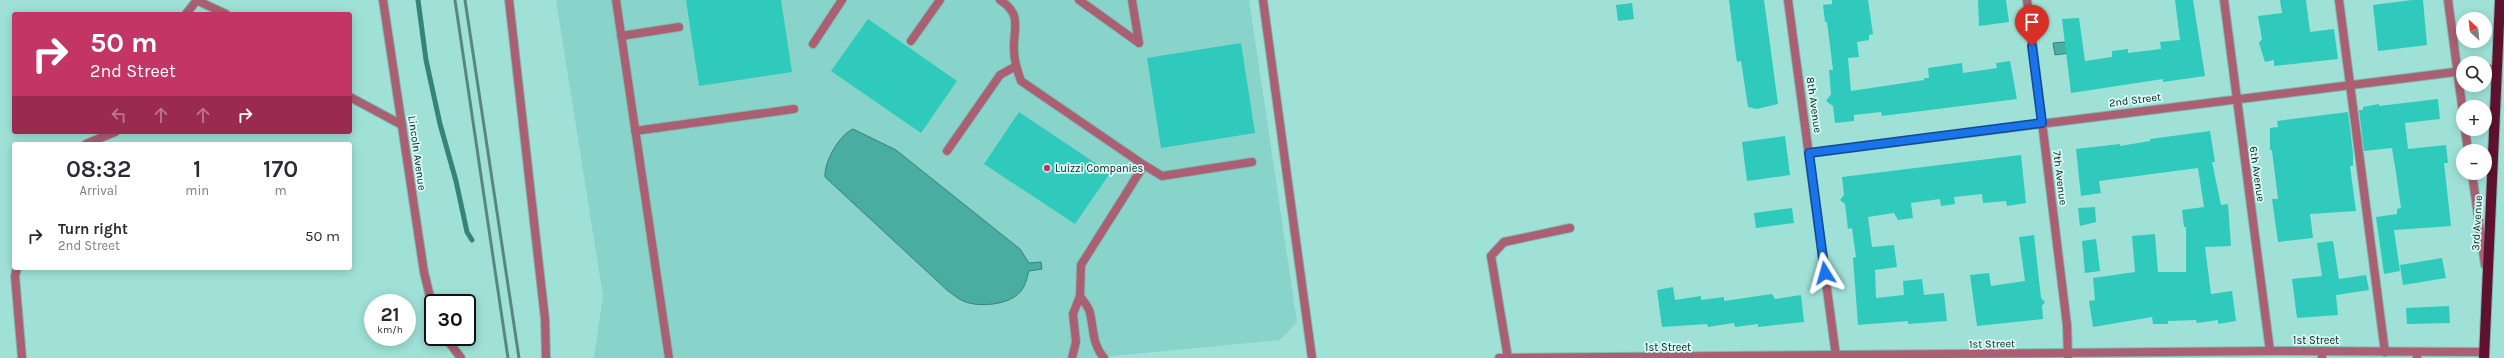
<!DOCTYPE html>
<html lang="en">
<head>
<meta charset="utf-8">
<style>
  body { margin:0; font-family:Karla,sans-serif; background:#f7f7f7; color:#2b2b33; height:100vh; display:flex; flex-direction:column; font-size:15px; white-space:nowrap }
  * { box-sizing:border-box; margin:0 }
  p { font-size:13px; color:#7c7c81 }
  .icon { flex:none; width:22px; height:22px; fill:none; stroke:currentColor; stroke-width:2; stroke-linecap:round; stroke-linejoin:round }
  .map { position:relative; flex:1; overflow:hidden }
  .sheet { position:absolute; left:12px; top:142px; width:340px; height:128px; display:flex; flex-direction:column; background:#fff; border-radius:4px; box-shadow:0 2px 10px #0003 }
  .sheet>* { flex:none }
  .hud { position:absolute; left:12px; top:12px; width:340px; height:122px; border-radius:4px; box-shadow:0 2px 10px #0003; background:#c23564; color:#fff; overflow:hidden }
  .needle { width:26px; rotate:333deg }
  .fabs { position:absolute; left:2456px; top:12px; display:grid; gap:8px }
  .fabs a { display:grid; place-items:center; width:36px; height:36px; border-radius:50%; background:#fff; box-shadow:0 2px 10px #0003; font-size:20px }
  .speed { position:absolute; left:364px; top:294px; display:flex; gap:8px; font-size:20px; font-weight:700; text-align:center }
  .speed>* { display:grid; place-content:center; width:52px; height:52px; border-radius:50%; background:#fff; box-shadow:0 2px 10px #0003; line-height:1 }
  .speed small { font-size:10px; font-weight:400 }
  .speed .limit { border:2px solid #111; border-radius:6px; background:#fff; color:#111 }
  .pin { position:absolute; display:grid; place-items:center; width:34px; height:34px; color:#fff; margin:-41px -17px; border-radius:50% 50% 50% 0; rotate:-45deg; box-shadow:0 0 4px #0007 }
  .pin .icon { rotate:45deg }
  .me { position:absolute; width:44px; margin:-22px; rotate:352deg; stroke-linejoin:round; filter:drop-shadow(0 0 3px #0008) }
  .turn { display:flex; align-items:center; gap:14px; height:84px; padding:0 12px; font-size:18px }
  .turn .icon { width:52px; height:52px; stroke-width:2.5 }
  .turn b { display:block; font-size:28px; line-height:34px }
  .lanes { display:flex; align-items:center; height:38px; padding:0 12px; background:#0003; justify-content:center; gap:20px; direction:ltr }
  .lanes .off { opacity:.35 }
  .eta { display:flex; justify-content:space-evenly; align-items:center; height:68px; text-align:center }
  .eta b { font-size:24px; font-weight:600; line-height:28px }
  ul { padding:0; list-style:none }
  li { display:flex; align-items:center; gap:12px; height:52px; padding:0 12px }
  li div { flex:1 }
  li b { display:block; font-size:15px }
  li em { font-style:normal }
  .map>svg:first-child { display:block }
  .built { fill:#88d4ca }
  .water { fill:#4aada1; stroke:#36837a }
  .lines { fill:none; stroke-linecap:round; stroke-linejoin:round }
  .stream { stroke:#36837a; stroke-width:5 }
  .building { fill:#2fcabb }
  .service-casing { stroke:#80bbb2; stroke-width:10 }
  .minor-casing { stroke:#80bbb2; stroke-width:10 }
  .tertiary-casing { stroke:#80bbb2; stroke-width:10 }
  .primary-casing { stroke:#80bbb2; stroke-width:12 }
  .service { stroke:#aa6072; stroke-width:8 }
  .minor { stroke:#aa6072; stroke-width:8 }
  .tertiary { stroke:#aa6072; stroke-width:8 }
  .primary { stroke:#5f122d; stroke-width:10 }
  .rail { stroke:#578780; stroke-width:3 }
  .route-casing { stroke:#114b97; stroke-width:10 }
  .route { stroke:#1a73e8; stroke-width:7 }
  .poi-dot { fill:#c23564; stroke:#dafaf5; stroke-width:1.5 }
  .labels { text-anchor:middle; dominant-baseline:central; stroke-width:3.5; stroke-linejoin:round; paint-order:stroke }
  .street-label { font-size:11px; fill:#06221f; stroke:#dafaf5 }
  .poi-label { font-size:11px; fill:#06221f; stroke:#dafaf5; text-anchor:start }
</style>
</head>
<body>
<div class="map">
<svg width="2504" height="358" viewBox="0 0 2504 358">
  <rect width="100%" height="100%" fill="#9fe1d7"/>
  <path class="built" d="M556,0H1249L1297,322L1280,340L1092,358H594L603,296Z"/>
  <path class="water" d="M2076,41L2077,52L2055,55L2053,43Z
    M853,129L896,150L1020,249L1029,263L1041,262L1042,269L1029,271C1027,277 1026,285 1021,291C1010,305 979,308 963,301C958,299 953,294 948,291L825,177C824,162 839,135 853,129Z"/>
  <g class="lines">
    <path class="stream" d="M418,0L426,60L440,124L456,181L467,232L472,240"/>
  </g>
  <path class="building" d="M686,0H781L792,72L699,86Z
    M1729,0H1764L1778,104L1757,109L1748,107L1741,61L1737,62L1736,56Z
    M1832,0H1868L1873,34L1869,35V40L1857,42L1859,57L1848,58L1851,91L1924,80V78H1929L1928,68L1962,63L1963,73L1997,68L1996,63L2010,61L2017,99L1882,116L1881,112L1854,115V121L1835,123L1833,106L1826,101L1831,94L1829,70H1833L1827,22H1825L1823,5L1832,4Z
    M1978,0H2006L2009,22L1979,26Z
    M2175,0H2193L2205,76L2163,82V79L2071,93L2062,19L2079,18L2085,61L2112,57V51L2128,49V53L2161,49L2160,42L2180,40Z
    M2280,0H2306L2310,32L2334,29L2338,59L2274,66V60L2265,62L2259,43L2262,39L2258,16L2282,13Z
    M2412,0H2423L2427,45L2378,51L2373,5Z
    M1632,3L1634,19L1618,21L1616,5Z
    M868,19L957,81L921,133L831,71Z
    M1241,43L1255,133L1161,148L1147,58Z
    M2438,99L2440,119L2405,123L2408,149L2446,145L2448,163H2444L2451,226L2394,230L2400,271L2384,274L2376,217L2397,214V209L2401,208L2396,173L2392,148L2364,151L2359,110H2363V107L2379,104V106Z
    M1019,112L1110,173L1075,224L984,164Z
    M2348,112L2353,153V166H2350L2356,211L2310,214L2313,238L2278,242L2272,199H2278L2272,151L2270,149V128L2278,127L2277,121Z
    M2210,131L2215,162H2212L2221,205L2228,204L2231,246L2205,247L2211,294L2232,291L2236,321L2218,324V320L2197,323L2196,320L2168,321V324H2153L2152,317L2093,327L2089,301L2095,300L2093,278L2135,272L2132,236L2155,234L2158,272H2186V227H2184L2182,210L2204,207L2198,168L2099,181L2101,193L2081,196L2076,149L2120,144V146L2150,141V139Z
    M1785,136L1790,175L1747,181L1742,142Z
    M2021,155L2026,203L2007,206L2006,201L1983,203L1982,194L1954,197L1955,204L1941,206L1940,199L1911,203L1913,218L1898,220L1894,213L1868,217L1872,247L1894,245L1897,267L1875,270L1876,298L1904,295L1903,281L1922,279L1924,295L1944,293L1947,321L1908,324V321L1858,325L1853,258L1856,257L1852,228L1848,229L1845,204L1840,200L1844,195L1842,177Z
    M2095,207L2096,222L2080,226L2078,208Z
    M1792,208L1794,223L1756,228L1754,213Z
    M2034,235L2041,298L2045,302L2042,306L2043,319L1977,326L1970,275L1989,273L1991,286L2025,281L2019,237Z
    M2096,239L2100,271L2085,273L2082,241Z
    M2333,241L2339,279L2366,275L2369,290L2336,295L2338,315L2297,318L2292,279L2322,276L2317,243Z
    M2442,258L2446,278L2403,285L2400,265Z
    M1673,287L1675,300L1701,296V300L1724,297V301L1772,294L1775,299L1801,295L1804,322L1758,327V324L1735,327L1734,323L1708,327L1707,324L1662,327L1657,290Z
    M2449,306L2450,323L2407,324L2406,308Z"/>
  <g class="lines">
    <g class="service-casing">
      <path id="service" d="M196,0L226,14
        M509,0L545,319L546,358
        M616,0L669,358
        M1000,0C1023,15 1013,28 1014,50C1014,61 1017,70 1021,81L1144,165
        M1079,0L1139,43
        M1132,0L1139,43
        M1263,0L1312,358
        M2339,0L2385,352
        M186,14L197,0
        M621,36L679,27
        M911,41L940,0
        M813,44L842,0
        M350,97L402,125
        M635,131L794,109
        M86,144L115,132
        M947,151L1000,75L1016,66
        M17,268L15,276L22,358
        M1080,296C1083,301 1089,307 1090,313C1094,330 1092,344 1104,358
        M2322,351V358
        M1072,358L1076,342L1073,314L1080,296L1081,265L1144,165L1162,176L1252,162
        M1508,358L1491,256L1504,242L1570,228
        M2417,358V352"/>
    </g>
    <g class="minor-casing">
      <path id="minor" d="M1788,0L1836,356
        M2027,0L2067,325L2068,358
        M2224,0L2270,351
        M2448,0L2463,113
        M2485,69H2496
        M2465,129L2468,151
        M1809,153L2463,71
        M2472,173L2485,265"/>
    </g>
    <g class="tertiary-casing">
      <path id="tertiary" d="M383,0L424,272L433,309
        M445,337L461,358
        M1499,358L2270,351L2485,352"/>
    </g>
    <g class="primary-casing">
      <path id="primary" d="M2484,358L2500,0"/>
    </g>
    <use href="#service" class="service"/>
    <use href="#minor" class="minor"/>
    <use href="#tertiary" class="tertiary"/>
    <use href="#primary" class="primary"/>
    <path class="rail" d="M455,0L508,358
      M465,0L519,358"/>
  </g>
  <g class="lines">
    <g class="route-casing">
      <path id="route" d="M1825,273L1809,153L2042,123L2032,46"/>
    </g>
    <use href="#route" class="route"/>
  </g>
  <circle class="poi-dot" cx="1047" cy="168" r="4"/>
  <g class="labels">
    <g class="street-label">
      <text transform="translate(2135 100) rotate(-7)">2nd Street</text>
      <text transform="translate(1814 105) rotate(82)">8th Avenue</text>
      <text transform="translate(417 153) rotate(82)">Lincoln Avenue</text>
      <text transform="translate(2257 174) rotate(82)">6th Avenue</text>
      <text transform="translate(2060 178) rotate(83)">7th Avenue</text>
      <text transform="translate(2477 223) rotate(-87)">3rd Avenue</text>
      <text x="2316" y="340">1st Street</text>
      <text transform="translate(1992 344) rotate(-1)">1st Street</text>
      <text x="1668" y="347">1st Street</text>
    </g>
    <g class="poi-label">
      <text x="1055" y="168">Luizzi Companies</text>
    </g>
  </g>
</svg>
<div class="fabs">
<a><svg class="needle" viewBox="-14 -14 28 28"><path d="M0-13l5 13h-10z" fill="#e53935"/><path d="M0 13l5-13h-10z" fill="#7c7c81"/></svg></a>
<a><svg class="icon" aria-label="search" viewBox="0 0 24 24"><circle cx="10" cy="10" r="6"/><path d="M15 15l6 6"/></svg></a>
<a>+</a>
<a>−</a>
</div>
<div class="speed"><div>21<small>km/h</small></div><div class="limit">30</div></div>
<div class="pin" style="left:2032px;top:46px;background:#d93025"><svg class="icon" aria-label="arrive" viewBox="0 0 24 24"><path d="M6 21V4h12l-3 4 3 4H6"/></svg></div>
<svg class="me" style="left:1825px;top:273px" viewBox="-20 -20 40 40"><path d="M0-17L14 15 0 8-14 15z" fill="#1a73e8" stroke="#fff" stroke-width="4"/></svg>
<div class="hud">
<div class="turn"><svg class="icon" aria-label="right" viewBox="0 0 24 24"><path d="M7 20v-9h11M14 6l5 5-5 5"/></svg><div><b>50 m</b>2nd Street</div></div>
<div class="lanes"><svg class="icon off" aria-label="left" viewBox="0 0 24 24"><path d="M17 20v-9H6M10 6l-5 5 5 5"/></svg><svg class="icon off" aria-label="ahead" viewBox="0 0 24 24"><path d="M12 20V5M6 11l6-6 6 6"/></svg><svg class="icon off" aria-label="ahead" viewBox="0 0 24 24"><path d="M12 20V5M6 11l6-6 6 6"/></svg><svg class="icon" aria-label="right" viewBox="0 0 24 24"><path d="M7 20v-9h11M14 6l5 5-5 5"/></svg></div>
</div>
<section class="sheet">
<div class="eta">
<div><b>08:32</b><p>Arrival</p></div>
<div><b>1</b><p>min</p></div>
<div><b>170</b><p>m</p></div>
</div>
<ul>
<li><svg class="icon" aria-label="right" viewBox="0 0 24 24"><path d="M7 20v-9h11M14 6l5 5-5 5"/></svg><div><b>Turn right</b><p>2nd Street</p></div><em>50 m</em></li>
</ul>
</section>
</div>
</body>
</html>
